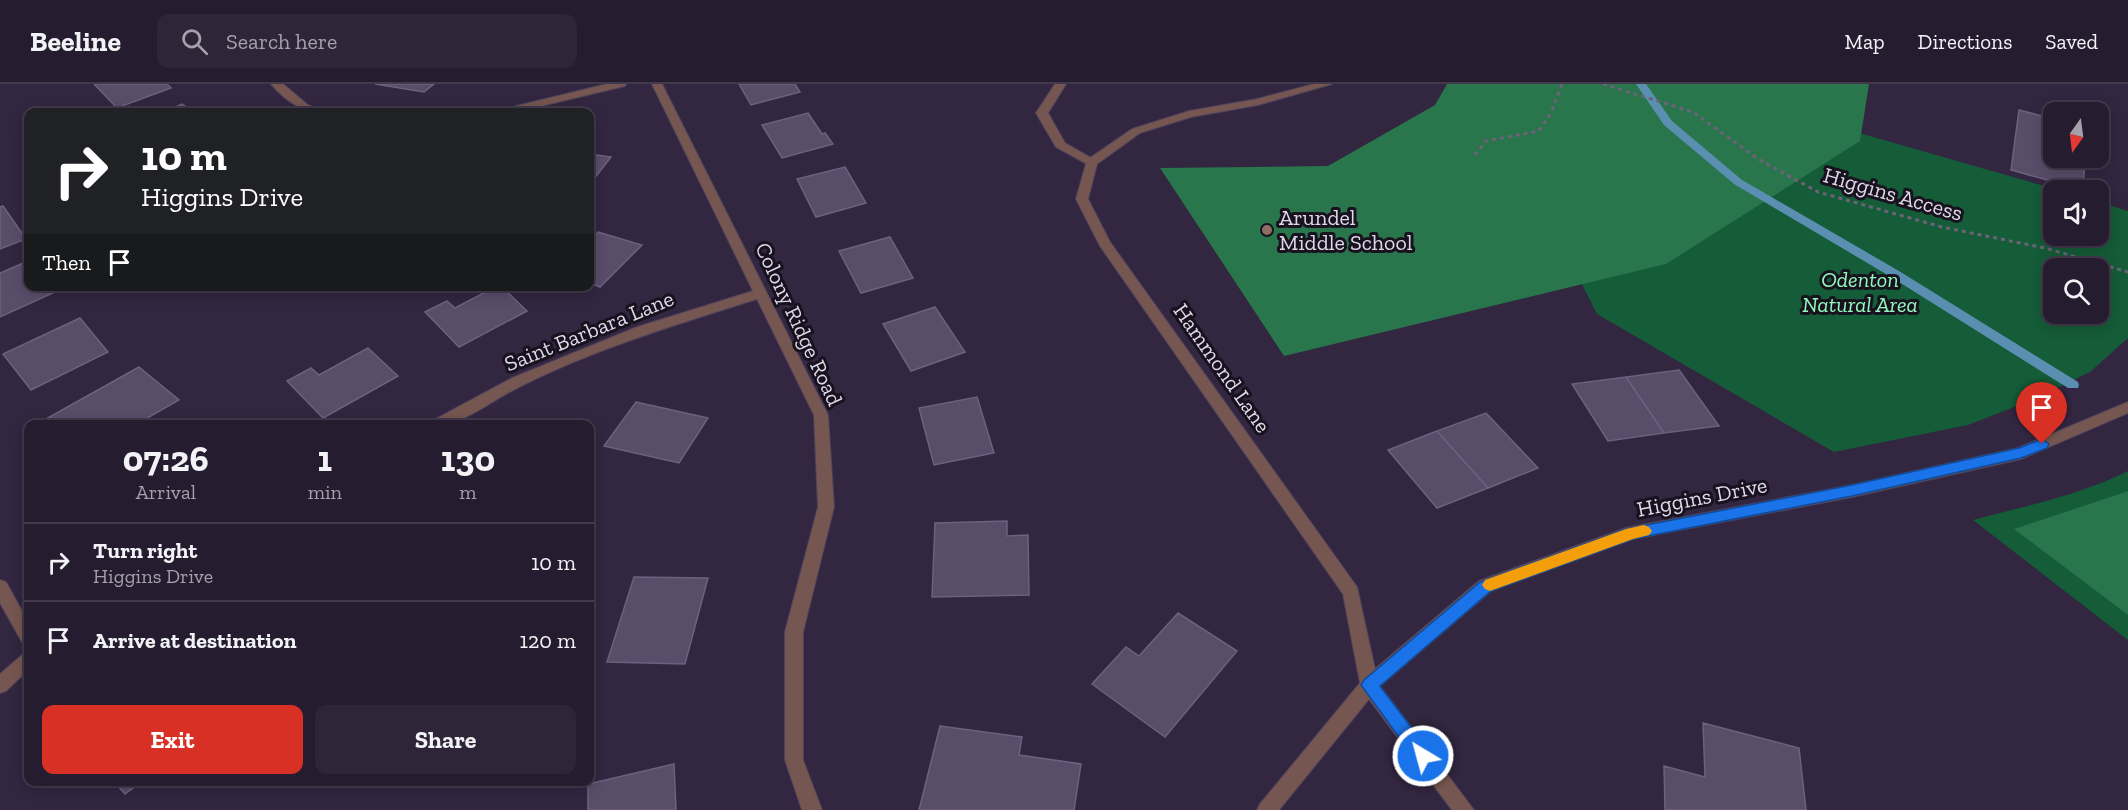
<!DOCTYPE html>
<html lang="en">
<head>
<meta charset="utf-8">
<style>
  body { margin:0; font-family:"Zilla Slab",serif; background:#2e2538; color:#f1f3f6; height:100vh; display:flex; flex-direction:column; font-size:22px; white-space:nowrap }
  * { box-sizing:border-box; margin:0 }
  p { font-size:20px; color:#a4a1ab }
  .icon { flex:none; width:33px; height:33px; fill:none; stroke:currentColor; stroke-width:2; stroke-linecap:round; stroke-linejoin:round }
  .map { position:relative; flex:1; overflow:hidden }
  .sheet { position:absolute; left:24px; top:336px; width:570px; height:366px; display:flex; flex-direction:column; background:#261c30; border-radius:12px; box-shadow:0 3px 15px #0003,0 0 0 2px #423a4c }
  .sheet>* { flex:none }
  .top-card { position:absolute; left:24px; top:24px; width:570px; height:183px; border-radius:12px; box-shadow:0 3px 15px #0003,0 0 0 2px #423a4c; background:#202124; color:#fff; overflow:hidden }
  .needle { width:39px; rotate:194deg }
  .fabs { position:absolute; left:2043px; top:18px; display:grid; gap:12px }
  .fabs a { display:grid; place-items:center; width:66px; height:66px; border-radius:12px; background:#261c30; box-shadow:0 3px 15px #0003,0 0 0 2px #423a4c; font-size:30px }
  .pin { position:absolute; display:grid; place-items:center; width:51px; height:51px; color:#fff; margin:-62px -26px; border-radius:50% 50% 50% 0; rotate:-45deg; box-shadow:0 0 6px #0007 }
  .pin .icon { rotate:45deg }
  .me { position:absolute; width:66px; margin:-33px; rotate:323deg; stroke-linejoin:round; filter:drop-shadow(0 0 4px #0008) }
  .turn { display:flex; align-items:center; gap:21px; height:126px; padding:0 18px; font-size:27px }
  .turn .icon { width:78px; height:78px; stroke-width:2.5 }
  .turn b { display:block; font-size:42px; line-height:51px }
  .then { display:flex; align-items:center; height:57px; padding:0 18px; background:#0003; gap:12px; font-size:22px }
  .eta { display:flex; justify-content:space-evenly; align-items:center; height:102px; text-align:center }
  .eta b { font-size:36px; font-weight:700; line-height:42px }
  .action { display:flex; gap:12px; margin-top:auto; padding:12px 18px }
  .action a { flex:1; height:69px; border-radius:12px; background:#d93025; color:#fff; font-size:24px; font-weight:700; line-height:69px; text-align:center }
  .action a+a { background:#2e2538; color:#f1f3f6 }
  ul { padding:0; list-style:none }
  li { display:flex; align-items:center; gap:18px; height:78px; padding:0 18px; border-top:2px solid #423a4c }
  li div { flex:1 }
  li b { display:block; font-size:22px }
  li em { font-style:normal }
  header { display:flex; align-items:center; gap:36px; box-sizing:border-box; height:84px; padding:0 30px; background:#261c30; border-bottom:2px solid #423a4c }
  header strong { font-size:28px }
  nav { display:flex; gap:33px; margin-inline-start:auto; font-size:21px }
  .search { width:420px; height:54px; background:#2e2538; display:flex; align-items:center; gap:15px; box-sizing:border-box; padding:0 21px; border-radius:12px; color:#a4a1ab; font-size:22px }
  .map>svg:first-child { display:block }
  .green { fill:#155c38; fill-rule:evenodd }
  .forest { fill:#29764c }
  .lines { fill:none; stroke-linecap:round; stroke-linejoin:round }
  .stream { fill:#5a8fb2; fill-rule:evenodd }
  .building { fill:#594d6a; stroke:#6e6180; stroke-width:1.5 }
  .lane-casing { stroke:#4e425b; stroke-width:2 }
  .street-casing { stroke:#4e425b; stroke-width:2 }
  .path { stroke:#6d6379; stroke-width:3; stroke-dasharray:4 4; stroke-linecap:butt }
  .lane { fill:#765650; fill-rule:evenodd }
  .street { fill:#765650; fill-rule:evenodd }
  .route { fill:#1a73e8; stroke:#114b97; stroke-width:1.5 }
  .slow { fill:#f59e0b }
  .education-dot { fill:#8d6e63; stroke:#17121e; stroke-width:2 }
  .labels { text-anchor:middle; dominant-baseline:central; stroke-width:6; stroke-linejoin:round; paint-order:stroke }
  .street-label { font-size:22px; fill:#dfd8e9; stroke:#17121e }
  .poi-label { font-size:22px; fill:#dfd8e9; stroke:#17121e; text-anchor:start }
  .park-label { font-size:22px; font-style:italic; fill:#91f9bb; stroke:#17121e }
</style>
</head>
<body>
<header>
<strong>Beeline</strong>
<div class="search"><svg class="icon" aria-label="search" viewBox="0 0 24 24"><circle cx="10" cy="10" r="6"/><path d="M15 15l6 6"/></svg>Search here</div>
<nav><a>Map</a><a>Directions</a><a>Saved</a></nav>
</header>
<div class="map">
<svg width="2128" height="726" viewBox="0 0 2128 726">
  <rect width="100%" height="100%" fill="#322640"/>
  <path class="green" d="M1807,34L2058,106H2054V152H2098L2099,118L2128,127V254L2090,288L2037,314L1968,341L1834,368L1597,230L1512,62ZM2054,184H2098V230H2054Z
    M2128,387V556L1973,436C2025,422 2080,411 2128,387Z"/>
  <path class="forest" d="M1447,0H1869L1860,57L1666,180L1284,272L1160,84L1328,82L1435,21Z
    M2128,407V531L2014,445Z"/>
  <g class="lines">
    <path class="stream" d="M1636,0H1646L1672,37L1742,96L1899,187L2078,298L2079,301L2078,304H2068L1891,193L1734,100L1664,41Z"/>
  </g>
  <path class="building" d="M94,0H167L171,4L117,24Z
    M375,0H434L424,8Z
    M739,0H795L800,8L751,21Z
    M182,20L194,28H164Z
    M2019,26L2054,35V74H2085L2083,106L2011,86Z
    M808,29L822,50L825,49L833,60L782,74L762,41Z
    M590,70L611,73L590,100Z
    M845,83L866,119L816,133L797,95Z
    M3,122L26,155L0,165V123Z
    M598,148L642,161L600,203L590,199V156Z
    M890,153L913,194L861,209L839,167Z
    M28,177V202H68L0,233V189Z
    M497,202H501L527,227L459,263L425,228L447,217L455,224Z
    M935,223L965,268L911,287L883,240Z
    M80,234L108,268L31,306L3,270Z
    M368,264L398,292L323,334L287,297L311,284L319,291Z
    M139,283L179,316L137,340H51L46,335Z
    M1679,286L1719,342L1664,349L1626,293Z
    M1626,293L1664,349L1608,357L1572,300Z
    M977,313L994,369L934,381L919,324Z
    M636,318L708,334L679,379L604,362Z
    M1486,329L1538,384L1488,404L1437,347Z
    M1437,347L1488,404L1437,424L1388,366Z
    M1007,437V452L1028,451L1029,511L932,513L935,439Z
    M634,493L708,494L685,580L607,578Z
    M1178,529L1237,567L1165,653L1092,600L1126,563L1139,572Z
    M1703,639L1799,664L1806,726H1665L1664,682L1705,693Z
    M940,642L1022,653L1019,671L1081,680L1074,726H919Z
    M674,680L676,726H588V700Z
    M114,698H141L125,710Z"/>
  <g class="lines">
    <g class="lane-casing">
      <path id="lane" d="M1055,0H1066L1048,29L1065,59L1095,76V80H1087L1056,63L1036,29Z"/>
    </g>
    <g class="street-casing">
      <path id="street" d="M271,0H283L308,21L325,28C303,30 285,16 271,0Z
        M607,0H626L625,2L516,28H498L500,26Z
        M652,0H662L828,331L834,423L803,548V676L822,726H802L785,676V548L818,423L814,331L757,215C672,242 584,268 506,310C483,323 458,343 432,340L434,336L512,294L637,243L753,207Z
        M1314,0H1332L1258,21L1191,33L1140,49L1097,80L1088,115L1110,158L1357,503L1375,585L1479,497L1626,444L1852,401L2018,364L2128,318V329L2021,375L1852,413L1633,455L1491,507L1380,602L1474,726H1452L1369,615L1279,726H1257L1260,720L1360,599L1343,510L1100,162L1076,115L1087,76L1132,45L1189,27L1257,15Z
        M0,496L6,498L28,538V560L22,558L0,519Z
        M28,568V586L6,607L0,609V590L22,571Z"/>
    </g>
    <path class="path" d="M1603,0L1693,28L1758,75L1818,108L1942,143L2045,164L2128,188
      M1475,71L1486,57L1539,47L1551,29L1562,0"/>
    <use href="#lane" class="lane"/>
    <use href="#street" class="street"/>
  </g>
  <path class="route" d="M2042,355L2049,360L2047,364L2021,374L1852,412L1633,455L1491,507L1380,602L1429,667L1432,672L1429,678L1423,680L1417,678L1361,601L1364,596L1480,498L1626,445L1852,401L2019,364Z"/>
  <path class="slow" d="M1644,441L1649,443L1652,447L1649,451L1633,455L1490,507L1485,505L1482,501L1485,496L1626,445Z"/>
  <circle class="education-dot" cx="1267" cy="146" r="6"/>
  <g class="labels">
    <g class="street-label">
      <text transform="translate(1893 110) rotate(16)">Higgins Access</text>
      <text transform="translate(799 240) rotate(65)">Colony Ridge Road</text>
      <text transform="translate(589 247) rotate(-22)">Saint Barbara Lane</text>
      <text transform="translate(1222 284) rotate(55)">Hammond Lane</text>
      <text transform="translate(1702 413) rotate(-11)">Higgins Drive</text>
    </g>
    <g class="poi-label">
      <text x="1279" y="133">Arundel<tspan x="1279" dy="25">Middle School</tspan></text>
    </g>
    <g class="park-label">
      <text x="1860" y="195">Odenton<tspan x="1860" dy="25">Natural Area</tspan></text>
    </g>
  </g>
</svg>
<div class="fabs">
<a><svg class="needle" viewBox="-14 -14 28 28"><path d="M0-13l5 13h-10z" fill="#e53935"/><path d="M0 13l5-13h-10z" fill="#a4a1ab"/></svg></a>
<a><svg class="icon" aria-label="sound" viewBox="0 0 24 24"><path d="M4 9h4l5-4v14l-5-4H4zM17 9q2 3 0 6"/></svg></a>
<a><svg class="icon" aria-label="search" viewBox="0 0 24 24"><circle cx="10" cy="10" r="6"/><path d="M15 15l6 6"/></svg></a>
</div>
<div class="pin" style="left:2042px;top:360px;background:#d93025"><svg class="icon" aria-label="arrive" viewBox="0 0 24 24"><path d="M6 21V4h12l-3 4 3 4H6"/></svg></div>
<svg class="me" style="left:1423px;top:672px" viewBox="-20 -20 40 40"><circle r="17" fill="#1a73e8" stroke="#fff" stroke-width="3"/><path d="M0-11L8 9 0 5-8 9z" fill="#fff"/></svg>
<div class="top-card">
<div class="turn"><svg class="icon" aria-label="right" viewBox="0 0 24 24"><path d="M7 20v-9h11M14 6l5 5-5 5"/></svg><div><b>10 m</b>Higgins Drive</div></div>
<div class="then">Then<svg class="icon" aria-label="arrive" viewBox="0 0 24 24"><path d="M6 21V4h12l-3 4 3 4H6"/></svg></div>
</div>
<section class="sheet">
<div class="eta">
<div><b>07:26</b><p>Arrival</p></div>
<div><b>1</b><p>min</p></div>
<div><b>130</b><p>m</p></div>
</div>
<ul>
<li><svg class="icon" aria-label="right" viewBox="0 0 24 24"><path d="M7 20v-9h11M14 6l5 5-5 5"/></svg><div><b>Turn right</b><p>Higgins Drive</p></div><em>10 m</em></li>
<li><svg class="icon" aria-label="arrive" viewBox="0 0 24 24"><path d="M6 21V4h12l-3 4 3 4H6"/></svg><div><b>Arrive at destination</b></div><em>120 m</em></li>
</ul>
<div class="action"><a>Exit</a><a>Share</a></div>
</section>
</div>
</body>
</html>
